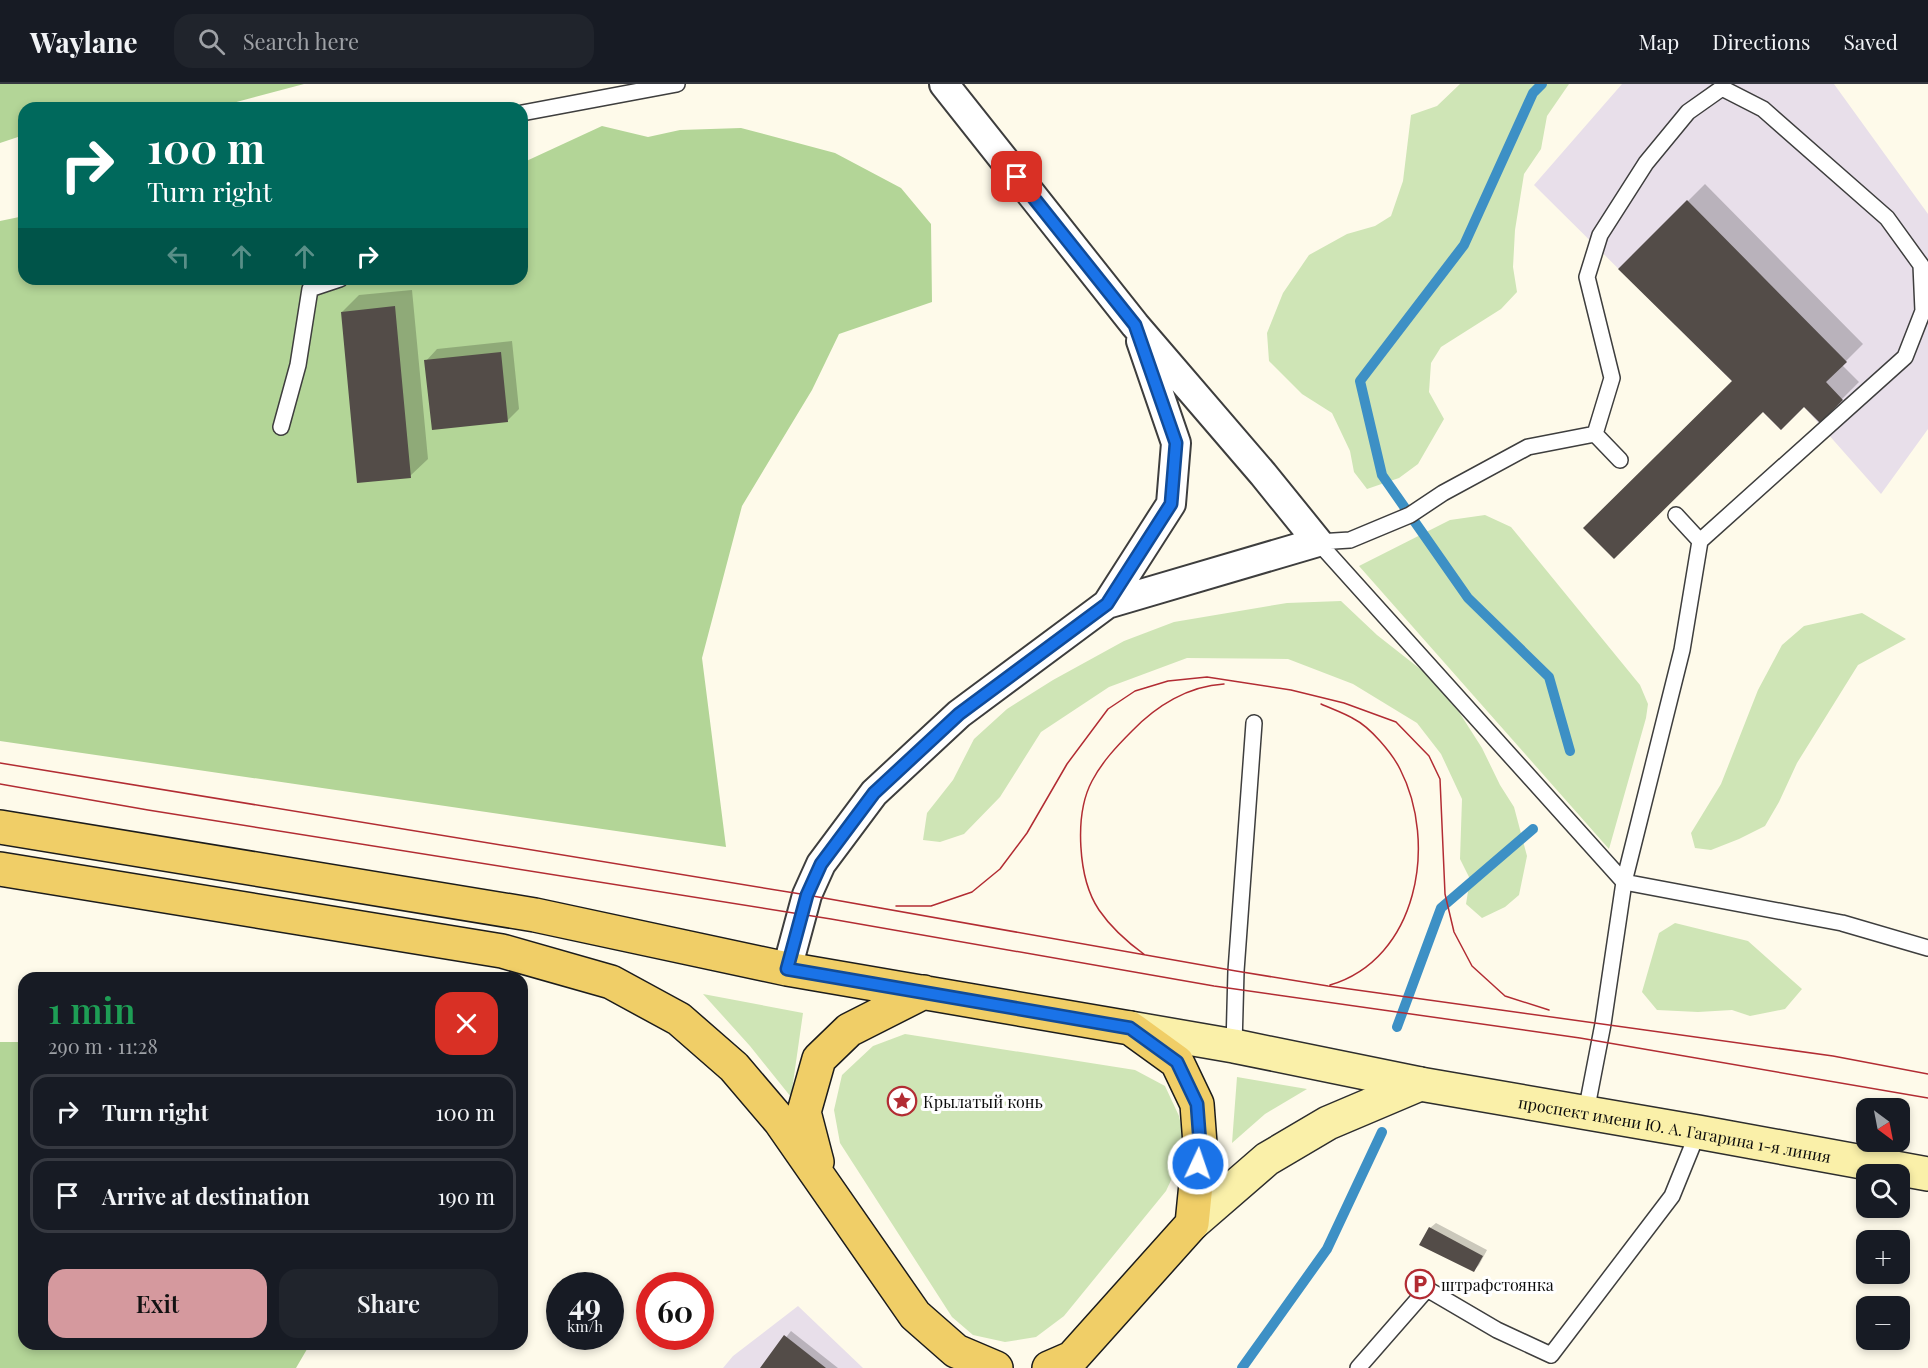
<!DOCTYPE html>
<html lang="en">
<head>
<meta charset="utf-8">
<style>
  body { margin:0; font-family:"Playfair Display",serif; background:#20242c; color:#f1f3f6; height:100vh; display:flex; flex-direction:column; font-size:22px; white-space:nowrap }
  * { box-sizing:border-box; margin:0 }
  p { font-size:20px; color:#9ea1a6 }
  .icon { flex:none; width:33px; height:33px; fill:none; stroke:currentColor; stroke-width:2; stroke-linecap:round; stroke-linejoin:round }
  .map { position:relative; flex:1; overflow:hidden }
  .drawer { position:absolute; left:18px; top:888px; width:510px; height:378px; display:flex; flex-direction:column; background:#171b24; border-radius:18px; box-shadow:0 3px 9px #0003 }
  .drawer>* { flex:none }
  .banner { position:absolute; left:18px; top:18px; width:510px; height:183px; border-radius:18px; box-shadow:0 3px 9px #0003; background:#00695c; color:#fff; overflow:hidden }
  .needle { width:39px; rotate:148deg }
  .buttons { position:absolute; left:1856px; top:1014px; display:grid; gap:12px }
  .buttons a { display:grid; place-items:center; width:54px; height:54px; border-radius:12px; background:#171b24; box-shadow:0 3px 9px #0003; font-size:30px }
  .speed { position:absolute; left:546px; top:1188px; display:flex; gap:12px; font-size:30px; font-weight:700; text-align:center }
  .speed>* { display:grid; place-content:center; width:78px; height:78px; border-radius:50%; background:#171b24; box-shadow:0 3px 9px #0003; line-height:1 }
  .speed small { font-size:15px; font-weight:400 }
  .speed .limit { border:9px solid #d22; background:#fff; color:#111 }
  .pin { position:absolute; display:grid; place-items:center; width:51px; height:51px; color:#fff; margin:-26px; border-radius:12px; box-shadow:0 3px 9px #0006 }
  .me { position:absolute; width:66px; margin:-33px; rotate:3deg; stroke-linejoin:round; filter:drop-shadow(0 0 4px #0008) }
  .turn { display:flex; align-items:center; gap:21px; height:126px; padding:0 30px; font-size:27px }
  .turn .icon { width:78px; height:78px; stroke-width:2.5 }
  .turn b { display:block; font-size:42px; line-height:51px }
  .lanes { display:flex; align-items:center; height:57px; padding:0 30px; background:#0003; justify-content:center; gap:30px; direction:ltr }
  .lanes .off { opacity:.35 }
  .round { display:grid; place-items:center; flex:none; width:63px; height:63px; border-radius:18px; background:#20242c }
  .head { display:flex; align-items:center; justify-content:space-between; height:102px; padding:0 30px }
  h1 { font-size:36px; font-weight:600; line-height:45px; color:#1e9e55 }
  .action { display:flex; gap:12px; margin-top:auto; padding:12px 30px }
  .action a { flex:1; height:69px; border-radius:18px; background:#d5999e; color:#111; font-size:24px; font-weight:600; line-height:69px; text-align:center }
  .action a+a { background:#20242c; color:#f1f3f6 }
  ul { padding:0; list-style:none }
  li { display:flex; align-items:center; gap:18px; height:75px; margin:0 12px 9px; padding:0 18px; border:3px solid #363941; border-radius:18px }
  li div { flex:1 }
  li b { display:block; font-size:22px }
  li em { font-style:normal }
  header { display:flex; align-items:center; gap:36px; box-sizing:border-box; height:84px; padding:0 30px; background:#171b24; border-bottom:2px solid #363941 }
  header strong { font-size:28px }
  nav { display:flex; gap:33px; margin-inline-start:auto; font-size:21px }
  .search { width:420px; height:54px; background:#20242c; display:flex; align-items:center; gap:15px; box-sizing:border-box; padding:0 21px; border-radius:18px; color:#9ea1a6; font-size:22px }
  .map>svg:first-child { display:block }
  .industrial { fill:#e8dfea }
  .green { fill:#cfe5b6 }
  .forest { fill:#b3d597 }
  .shadow { fill:#0003 }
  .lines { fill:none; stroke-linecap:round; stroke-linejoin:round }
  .stream { stroke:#3d90c5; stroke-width:10 }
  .building { fill:#534c48 }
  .service-casing { stroke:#3e3e3e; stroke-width:18 }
  .minor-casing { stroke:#3e3e3e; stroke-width:32 }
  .secondary-casing { stroke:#2d2d2d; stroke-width:36 }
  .primary-casing { stroke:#1c1c1c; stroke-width:36 }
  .service { stroke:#fff; stroke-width:15 }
  .minor { stroke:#fff; stroke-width:28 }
  .secondary { stroke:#faf0a9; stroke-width:33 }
  .primary { stroke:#f0ce67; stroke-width:33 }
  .tram { stroke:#b22c33; stroke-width:1.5 }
  .route-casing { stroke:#114b97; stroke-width:15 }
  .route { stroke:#1a73e8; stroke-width:10 }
  .labels { text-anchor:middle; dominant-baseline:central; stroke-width:6; stroke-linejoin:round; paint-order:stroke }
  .poi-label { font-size:16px; fill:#0b0b0b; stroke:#fff; text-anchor:start }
  .street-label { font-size:16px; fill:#0b0b0b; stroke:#fff }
</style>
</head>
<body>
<header>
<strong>Waylane</strong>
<div class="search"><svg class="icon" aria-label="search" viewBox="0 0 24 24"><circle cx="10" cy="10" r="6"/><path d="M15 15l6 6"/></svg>Search here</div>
<nav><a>Map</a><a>Directions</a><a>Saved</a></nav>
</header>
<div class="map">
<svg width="1928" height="1284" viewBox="0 0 1928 1284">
  <rect width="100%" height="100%" fill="#fefaea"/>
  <path class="industrial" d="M1622,0H1834L1928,130V345L1881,410L1804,323L1781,346L1534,101Z
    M798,1222L863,1284H723L733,1272Z"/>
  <path class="green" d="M1460,0H1569L1547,32L1541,65L1524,90L1515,146L1513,183L1517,208L1501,225L1441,263L1431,279L1429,308L1444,335L1418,380L1399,394L1367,405L1354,388L1350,367L1332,329L1302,310L1269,277L1267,249L1283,209L1309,171L1347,150L1375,142L1391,132L1403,97L1411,31L1437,22Z
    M1485,431L1511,443L1640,601L1648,620L1646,634L1609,765L1359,482L1450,436Z
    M1341,517L1377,551L1424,588L1459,628L1482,664L1500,701L1514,723L1527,772L1519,811L1505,823L1482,834L1466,820L1470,795L1460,775L1462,715L1441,670L1417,639L1353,600L1288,575L1187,574L1109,603L1041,648L1000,713L964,750L940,758L923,756L927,729L953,696L974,655L1007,625L1053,596L1124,557L1174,538L1287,519Z
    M1862,529L1906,555L1858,581L1797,679L1779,718L1765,742L1739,755L1711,766L1695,764L1691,749L1721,700L1758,606L1782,561L1804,542Z
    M1675,839L1748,857L1802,905L1785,925L1750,932L1732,926L1698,928L1657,926L1642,908L1659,849Z
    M703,910L803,929L791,1013L750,962Z
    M905,950L1135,986L1165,1002L1179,1032L1186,1064L1166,1107L1064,1232L1036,1253L1005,1258L973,1251L952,1233L840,1059L834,1026L842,991L873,962Z
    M1237,993L1307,1005L1265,1030L1232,1059Z"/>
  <path class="forest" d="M0,0H304L229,20L182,24H24V51L0,59Z
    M602,42L648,53L680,46L741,44L835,69L901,104L931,140L932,218L839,250L812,306L742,422L702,574L726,763L0,657V137L24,132V195H522V79Z
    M0,958H24V1260H310L296,1284H0Z"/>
  <path class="shadow" d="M1705,100L1863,260L1842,281L1859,298L1820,337L1804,321L1734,297L1620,185Z
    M412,206L428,375L410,392L342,228L359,211Z
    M512,257L519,325L507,337L426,277L437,265Z
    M1436,1139L1487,1166L1479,1181L1474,1186L1430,1144Z
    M791,1247L838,1284H762Z"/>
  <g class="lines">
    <path class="stream" d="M1542,0L1533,9L1464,161L1360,297L1382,391L1468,514L1549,593L1570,667
      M1397,943L1441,824L1533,745
      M1242,1284L1327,1165L1382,1048"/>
  </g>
  <path class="building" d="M1687,116L1847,278L1826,298L1843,316L1820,339L1804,323L1781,346L1763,328L1614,475L1583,444L1732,297L1618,185Z
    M395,222L411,394L357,399L341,228Z
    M501,268L508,338L432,346L424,276Z
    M1429,1143L1483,1172L1474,1188L1419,1161Z
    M784,1251L826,1284H760Z"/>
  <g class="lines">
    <g class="service-casing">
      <path id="service" d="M522,29L677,0
        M281,343L298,281L310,205L340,195
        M1595,350L1612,294L1587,193L1600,151L1646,79L1688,28L1722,4L1763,25L1887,134L1921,181L1923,227L1905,273L1700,457
        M1318,458L1624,798L1842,839L1928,864
        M1318,458L1350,456L1410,431L1443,409L1528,363L1595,350L1620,376
        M1234,962L1236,887L1254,639
        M1586,1028L1603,940L1624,798L1682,566L1700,457L1676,431
        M1358,1284L1427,1205L1497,1246L1551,1271L1672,1112L1698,1048"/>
    </g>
    <g class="minor-casing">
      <path id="minor" d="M1107,520L1171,420L1176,359L1141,257
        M787,885L807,811L821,780L874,709L959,630L1107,520L1318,458L1263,390L1135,241L944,0"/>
    </g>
    <g class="secondary-casing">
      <g id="secondary">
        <path id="s1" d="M1130,944L1234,962L1420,1000L1698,1048L1928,1090"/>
        <path d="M1192,1140L1267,1075L1328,1039L1420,1000"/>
      </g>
    </g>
    <g class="primary-casing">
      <path id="primary" d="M0,743L535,831L787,885L1130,944L1177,978L1197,1020L1200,1060L1192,1140L1072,1274L1049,1284
        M0,785L502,867L611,898L679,935L734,983L780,1037L915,1231L956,1267L996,1284
        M817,1078L804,1028L819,975L849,946L924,908"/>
    </g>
    <use href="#service" class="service"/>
    <use href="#minor" class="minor"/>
    <use href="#secondary" class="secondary"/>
    <use href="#primary" class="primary"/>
    <path class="tram" d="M1321,620C1332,625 1344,629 1354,635C1370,643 1392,669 1400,685C1438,759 1418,875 1330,901
      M0,679L807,811L1236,887L1328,902L1833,972L1928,990
      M0,700L148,726L831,835L1214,902L1580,954L1928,1014
      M896,822H931L972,808L1000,785L1027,749L1067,680L1108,625L1135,607L1168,597L1207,593L1291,606L1344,619L1396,638L1429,672L1440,695L1445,810L1454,848L1472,882L1505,912L1549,926
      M1145,871C1127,858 1112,845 1099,826C1078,795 1074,731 1092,697C1102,678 1116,663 1132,647C1156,622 1188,602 1224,600"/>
  </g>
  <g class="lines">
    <g class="route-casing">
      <path id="route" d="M1017,93L1135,241L1176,359L1171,420L1107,520L959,630L874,709L821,780L807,811L787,885L1130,944L1177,978L1197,1020L1200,1060L1198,1080"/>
    </g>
    <use href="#route" class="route"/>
  </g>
  <defs>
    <g id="sight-ring" transform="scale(1.5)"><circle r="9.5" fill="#fff" stroke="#b22c33" stroke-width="1.5"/><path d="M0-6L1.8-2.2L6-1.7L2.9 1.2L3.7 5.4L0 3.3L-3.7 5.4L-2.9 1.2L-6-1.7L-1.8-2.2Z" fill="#b22c33"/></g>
    <g id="parking-ring" transform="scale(1.5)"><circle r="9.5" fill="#fff" stroke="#b22c33" stroke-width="1.5"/><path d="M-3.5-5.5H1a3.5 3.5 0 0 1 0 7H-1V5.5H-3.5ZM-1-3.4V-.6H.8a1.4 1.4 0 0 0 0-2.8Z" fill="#b22c33"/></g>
  </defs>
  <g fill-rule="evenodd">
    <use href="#sight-ring" x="902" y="1017"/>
    <use href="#parking-ring" x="1420" y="1200"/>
  </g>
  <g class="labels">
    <g class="poi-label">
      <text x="923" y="1017">Крылатый конь</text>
      <text x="1441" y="1200">штрафстоянка</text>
    </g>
    <g class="street-label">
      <text stroke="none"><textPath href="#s1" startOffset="554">проспект имени Ю. А. Гагарина 1-я линия</textPath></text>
    </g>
  </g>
</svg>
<div class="buttons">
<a><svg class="needle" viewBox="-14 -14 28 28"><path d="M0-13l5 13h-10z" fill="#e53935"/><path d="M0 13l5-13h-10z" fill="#9ea1a6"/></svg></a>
<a><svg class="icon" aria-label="search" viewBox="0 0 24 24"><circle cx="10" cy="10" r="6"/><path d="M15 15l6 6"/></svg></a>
<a>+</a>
<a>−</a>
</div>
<div class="speed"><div>49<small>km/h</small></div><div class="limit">60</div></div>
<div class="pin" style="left:1017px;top:93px;background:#d93025"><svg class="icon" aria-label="arrive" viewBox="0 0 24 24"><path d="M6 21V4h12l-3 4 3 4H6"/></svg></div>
<svg class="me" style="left:1198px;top:1080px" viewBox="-20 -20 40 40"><circle r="17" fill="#1a73e8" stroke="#fff" stroke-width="3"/><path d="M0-11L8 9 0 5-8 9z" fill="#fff"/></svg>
<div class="banner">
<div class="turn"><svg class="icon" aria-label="right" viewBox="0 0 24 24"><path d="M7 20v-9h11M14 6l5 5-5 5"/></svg><div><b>100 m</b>Turn right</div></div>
<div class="lanes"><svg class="icon off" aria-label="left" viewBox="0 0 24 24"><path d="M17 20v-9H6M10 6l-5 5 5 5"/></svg><svg class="icon off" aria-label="ahead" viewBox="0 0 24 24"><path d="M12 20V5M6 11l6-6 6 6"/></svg><svg class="icon off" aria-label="ahead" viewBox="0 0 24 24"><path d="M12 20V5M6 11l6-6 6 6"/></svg><svg class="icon" aria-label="right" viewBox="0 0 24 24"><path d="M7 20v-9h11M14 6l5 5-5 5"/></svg></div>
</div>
<section class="drawer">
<div class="head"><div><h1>1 min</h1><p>290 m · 11:28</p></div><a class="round" style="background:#d93025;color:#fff"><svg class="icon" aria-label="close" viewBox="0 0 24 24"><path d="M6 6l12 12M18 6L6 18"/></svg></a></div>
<ul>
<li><svg class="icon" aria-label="right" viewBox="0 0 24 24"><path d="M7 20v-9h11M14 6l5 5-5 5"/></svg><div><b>Turn right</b></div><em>100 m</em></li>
<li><svg class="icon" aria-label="arrive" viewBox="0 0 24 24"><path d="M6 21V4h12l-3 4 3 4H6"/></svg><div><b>Arrive at destination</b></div><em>190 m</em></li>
</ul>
<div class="action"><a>Exit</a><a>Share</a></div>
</section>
</div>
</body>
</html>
